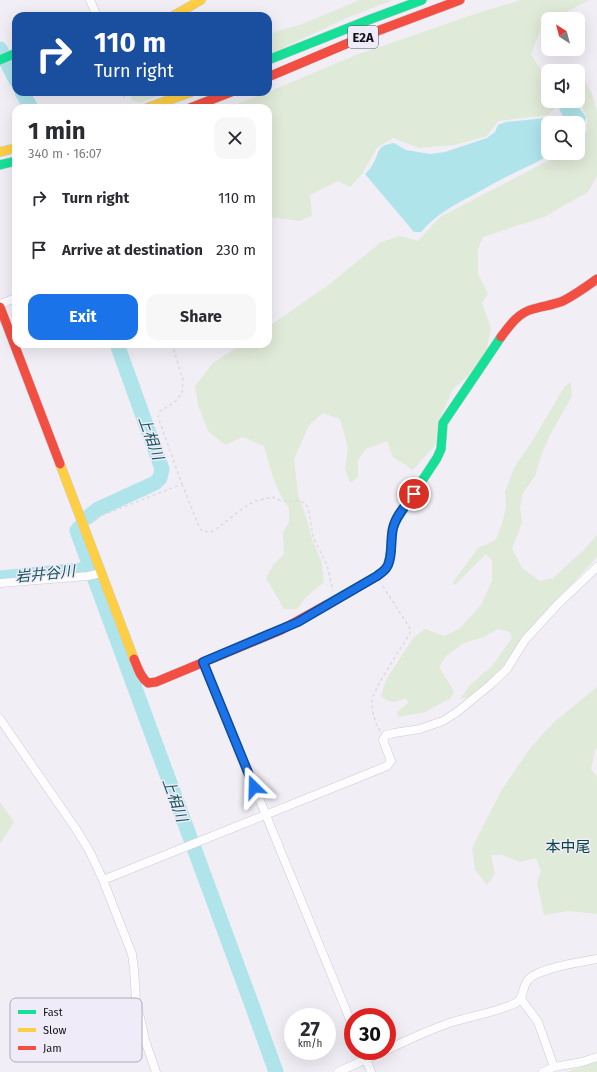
<!DOCTYPE html>
<html lang="en">
<head>
<meta charset="utf-8">
<style>
  body { margin:0; font-family:"Fira Sans","Noto Sans JP",sans-serif; background:#f7f7f7; color:#2b2b33; height:100vh; display:flex; flex-direction:column; font-size:15px; white-space:nowrap }
  * { box-sizing:border-box; margin:0 }
  p { font-size:13px; color:#7c7c81 }
  .icon { flex:none; width:22px; height:22px; fill:none; stroke:currentColor; stroke-width:2; stroke-linecap:round; stroke-linejoin:round }
  .map { position:relative; flex:1; overflow:hidden }
  .side { position:absolute; left:12px; top:104px; width:260px; height:244px; display:flex; flex-direction:column; background:#fff; border-radius:12px; box-shadow:0 4px 16px #0002 }
  .side>* { flex:none }
  .guide { position:absolute; left:12px; top:12px; width:260px; height:84px; border-radius:12px; box-shadow:0 4px 16px #0002; background:#1a4fa0; color:#fff; overflow:hidden }
  .needle { width:26px; rotate:324deg }
  .fabs { position:absolute; left:541px; top:12px; display:grid; gap:8px }
  .fabs a { display:grid; place-items:center; width:44px; height:44px; border-radius:8px; background:#fff; box-shadow:0 4px 16px #0002; font-size:20px }
  .speed { position:absolute; left:284px; top:1008px; display:flex; gap:8px; font-size:20px; font-weight:700; text-align:center }
  .speed>* { display:grid; place-content:center; width:52px; height:52px; border-radius:50%; background:#fff; box-shadow:0 4px 16px #0002; line-height:1 }
  .speed small { font-size:10px; font-weight:400 }
  .speed .limit { border:6px solid #d22; background:#fff; color:#111 }
  .pin { position:absolute; display:grid; place-items:center; width:34px; height:34px; color:#fff; margin:-17px; border:2px solid #fff; border-radius:50%; box-shadow:0 1px 4px #0007 }
  .me { position:absolute; width:44px; margin:-22px; rotate:338deg; stroke-linejoin:round; filter:drop-shadow(0 0 3px #0008) }
  .turn { display:flex; align-items:center; gap:14px; height:84px; padding:0 16px; font-size:18px }
  .turn .icon { width:52px; height:52px; stroke-width:2.5 }
  .turn b { display:block; font-size:28px; line-height:34px }
  .round { display:grid; place-items:center; flex:none; width:42px; height:42px; border-radius:12px; background:#f7f7f7 }
  .summary { display:flex; align-items:center; justify-content:space-between; height:68px; padding:0 16px }
  h1 { font-size:24px; font-weight:700; line-height:30px }
  .action { display:flex; gap:8px; margin-top:auto; padding:8px 16px }
  .action a { flex:1; height:46px; border-radius:12px; background:#1a73e8; color:#fff; font-size:16px; font-weight:700; line-height:46px; text-align:center }
  .action a+a { background:#f7f7f7; color:#2b2b33 }
  ul { padding:0; list-style:none }
  li { display:flex; align-items:center; gap:12px; height:52px; padding:0 16px }
  li div { flex:1 }
  li b { display:block; font-size:15px }
  li em { font-style:normal }
  .map>svg:first-child { display:block }
  .green { fill:#e0ead8 }
  .water { fill:#afe4eb }
  .lines { fill:none; stroke-linecap:round; stroke-linejoin:round }
  .river { stroke:#afe4eb; stroke-width:15 }
  .street-casing { stroke:#cdcad1; stroke-width:9 }
  .fast-casing { stroke:#cdcad1; stroke-width:10 }
  .slow-casing { stroke:#cdcad1; stroke-width:10 }
  .jam-casing { stroke:#cdcad1; stroke-width:10 }
  .path { stroke:#dcdbdd; stroke-width:1.5; stroke-dasharray:3 3; stroke-linecap:butt }
  .street { stroke:#fdfcfe; stroke-width:8 }
  .fast { stroke:#16e098; stroke-width:9 }
  .slow { stroke:#ffcf43; stroke-width:9 }
  .jam { stroke:#f24e42; stroke-width:9 }
  .route-casing { stroke:#114b97; stroke-width:10 }
  .route { stroke:#1a73e8; stroke-width:7 }
  .labels { text-anchor:middle; dominant-baseline:central; stroke-width:3; stroke-linejoin:round; paint-order:stroke }
  .shield { fill:#f0ebf9; stroke:#57545c; stroke-width:1 }
  .shield-label { font-size:13px; font-weight:bold; fill:#151318 }
  .water-label { font-size:15px; font-style:italic; fill:#18595d; stroke:#f0ebf9 }
  .neighbourhood-label { font-size:15px; fill:#054640; stroke:#f0ebf9 }
  .key { fill:#f0ebf9; stroke:#aeaab6; stroke-width:1 }
  .key-label { font-size:11px; fill:#151318 }
</style>
</head>
<body>
<div class="map">
<svg width="597" height="1072" viewBox="0 0 597 1072">
  <rect width="100%" height="100%" fill="#f1eef6"/>
  <path class="green" d="M360,0H393L349,17L268,55V34L302,24Z
    M521,0H589L553,19H548V22L542,25L531,55L546,77H548V101H572L558,105L548,115L498,121L487,136L454,145L419,148L393,138L377,148L362,174L350,187L338,181L310,195L312,216L300,221L270,217L268,218V108H227L268,92L356,55L478,13Z
    M578,69L592,94L597,112V176L588,192L544,217L483,237L478,249V274L488,294L482,303L491,328L487,349L470,374L453,389L439,420L435,445L413,470L393,457L387,441L366,449L358,460V477L350,483L345,468L348,448L340,419L323,413L309,425L294,459L298,494L307,520L312,539L322,563L324,582L306,597L297,609H284L266,578L273,565L284,554L283,533L289,522V508C275,490 270,467 264,446L243,437L225,445L208,431L198,405L195,386L213,363L242,344H268V327L331,283L381,242L401,236L418,241L440,217L550,160L559,153H578V139L587,132V117L581,105L575,101H578V71H571Z
    M133,92H171L139,103L131,100L132,94Z
    M571,382L572,396L550,435L541,456L535,476L523,493L520,507L522,522L512,549L522,568L540,581L553,578L584,550L597,535V557L531,628L499,672L467,698L460,699L469,686L492,666L512,638L510,632L498,629L484,637L464,643L446,656L439,667L454,691L451,698L425,712L399,717L397,712L408,703L406,698C395,703 392,704 381,696L386,680L413,638L425,629L444,636L459,629L481,605L492,581V560L486,554L455,585L453,582L479,547L488,544L496,539L502,524L506,507L505,492L514,468L533,440L564,387Z
    M597,687V749L595,750L591,769L597,777V914L568,911L544,915L537,883L541,871L536,858L520,862L502,855H491L495,874L487,885L475,870L472,848L501,791L531,747L554,722Z
    M0,802L14,822L0,844Z
    M597,1062V1072H566Z"/>
  <path class="water" d="M571,104L577,105L586,117L584,126L578,132V123H567L559,109Z
    M547,118L555,123H548V153H551C541,161 528,166 516,172C501,179 487,187 473,195C454,205 435,215 421,232H414L365,174C368,171 371,168 373,164C381,150 376,146 394,143L406,150L430,154L445,152L487,138L495,132L498,125L506,122Z"/>
  <g class="lines">
    <path class="river" d="M0,49L16,80
      M22,92L31,108
      M88,517L98,509L155,483L160,478L162,469L117,344
      M79,528L77,531L253,1008L276,1072
      M0,578L90,569"/>
    <g class="street-casing">
      <path id="street" d="M90,0L97,16
        M0,304L16,298
        M0,583L88,576L101,573
        M203,662L353,1027
        M0,719L76,829L90,852L103,880L132,954L134,969L136,1000L145,1040L156,1072
        M103,880L355,779L387,766L391,761L383,740L386,735L394,733L420,729L443,721L457,712L490,685L507,669L525,640L558,604L597,567
        M521,999L538,1022L554,1067
        M387,1050C407,1040 427,1031 449,1023C471,1016 494,1013 516,1003C524,999 522,987 528,980C538,968 581,962 597,959
        M363,1051L371,1072
        M338,1072L384,1051
        M543,1072L554,1067L582,1062L597,1057"/>
    </g>
    <g class="fast-casing">
      <path id="fast" d="M0,60L16,53
        M268,60L371,19L422,0
        M0,165L16,161
        M326,605L377,576L385,570L388,565L390,556L393,528L397,519L437,458L441,449L443,423L501,337"/>
    </g>
    <g class="slow-casing">
      <path id="slow" d="M173,16L201,0
        M147,108L191,92
        M0,152L16,148
        M60,464L134,659"/>
    </g>
    <g class="jam-casing">
      <path id="jam" d="M268,77L372,33L460,0
        M190,108L231,92
        M0,307L60,464
        M501,337C510,325 518,313 533,309C543,306 553,305 563,301C575,295 586,287 597,279
        M134,659C138,668 140,677 148,683L156,682L281,630L326,605"/>
    </g>
    <path class="path" d="M124,98L126,92
      M182,484L198,524L202,531L211,532L216,529L242,509L255,501L273,497L281,501H299L305,503L308,508L313,537L327,565L333,591
      M92,521L98,517L182,484L158,417L160,411L175,402L182,393L183,380L172,344
      M380,731C375,723 372,712 372,702C372,691 402,646 409,635L411,630L381,583"/>
    <use href="#street" class="street"/>
    <use href="#fast" class="fast"/>
    <use href="#slow" class="slow"/>
    <use href="#jam" class="jam"/>
  </g>
  <g class="lines">
    <g class="route-casing">
      <path id="route" d="M254,787L203,662L298,622L377,576C381,573 386,570 388,565C393,554 390,540 393,528C396,515 407,504 414,494"/>
    </g>
    <use href="#route" class="route"/>
  </g>
  <g class="labels">
    <rect class="shield" x="348" y="26" width="30" height="22" rx="3"/>
    <g class="shield-label">
      <text x="363" y="37">E2A</text>
    </g>
    <g class="water-label">
      <text transform="translate(151 438) rotate(70)">上相川</text>
      <text transform="translate(45 574) rotate(-6)">岩井谷川</text>
      <text transform="translate(175 800) rotate(70)">上相川</text>
    </g>
    <g class="neighbourhood-label">
      <text x="568" y="847">本中尾</text>
    </g>
  </g>
  <rect x="10" y="998" width="132" height="64" rx="6" class="key"/>
  <rect x="18" y="1010" width="18" height="4" fill="#16e098"/>
  <rect x="18" y="1028" width="18" height="4" fill="#ffcf43"/>
  <rect x="18" y="1046" width="18" height="4" fill="#f24e42"/>
  <g class="key-label">
    <text x="43" y="1016">Fast</text>
    <text x="43" y="1034">Slow</text>
    <text x="43" y="1052">Jam</text>
  </g>
</svg>
<div class="fabs">
<a><svg class="needle" viewBox="-14 -14 28 28"><path d="M0-13l5 13h-10z" fill="#e53935"/><path d="M0 13l5-13h-10z" fill="#7c7c81"/></svg></a>
<a><svg class="icon" aria-label="sound" viewBox="0 0 24 24"><path d="M4 9h4l5-4v14l-5-4H4zM17 9q2 3 0 6"/></svg></a>
<a><svg class="icon" aria-label="search" viewBox="0 0 24 24"><circle cx="10" cy="10" r="6"/><path d="M15 15l6 6"/></svg></a>
</div>
<div class="speed"><div>27<small>km/h</small></div><div class="limit">30</div></div>
<div class="pin" style="left:414px;top:494px;background:#d93025"><svg class="icon" aria-label="arrive" viewBox="0 0 24 24"><path d="M6 21V4h12l-3 4 3 4H6"/></svg></div>
<svg class="me" style="left:254px;top:787px" viewBox="-20 -20 40 40"><path d="M0-17L14 15 0 8-14 15z" fill="#1a73e8" stroke="#fff" stroke-width="4"/></svg>
<div class="guide">
<div class="turn"><svg class="icon" aria-label="right" viewBox="0 0 24 24"><path d="M7 20v-9h11M14 6l5 5-5 5"/></svg><div><b>110 m</b>Turn right</div></div>
</div>
<section class="side">
<div class="summary"><div><h1>1 min</h1><p>340 m · 16:07</p></div><a class="round"><svg class="icon" aria-label="close" viewBox="0 0 24 24"><path d="M6 6l12 12M18 6L6 18"/></svg></a></div>
<ul>
<li><svg class="icon" aria-label="right" viewBox="0 0 24 24"><path d="M7 20v-9h11M14 6l5 5-5 5"/></svg><div><b>Turn right</b></div><em>110 m</em></li>
<li><svg class="icon" aria-label="arrive" viewBox="0 0 24 24"><path d="M6 21V4h12l-3 4 3 4H6"/></svg><div><b>Arrive at destination</b></div><em>230 m</em></li>
</ul>
<div class="action"><a>Exit</a><a>Share</a></div>
</section>
</div>
</body>
</html>
